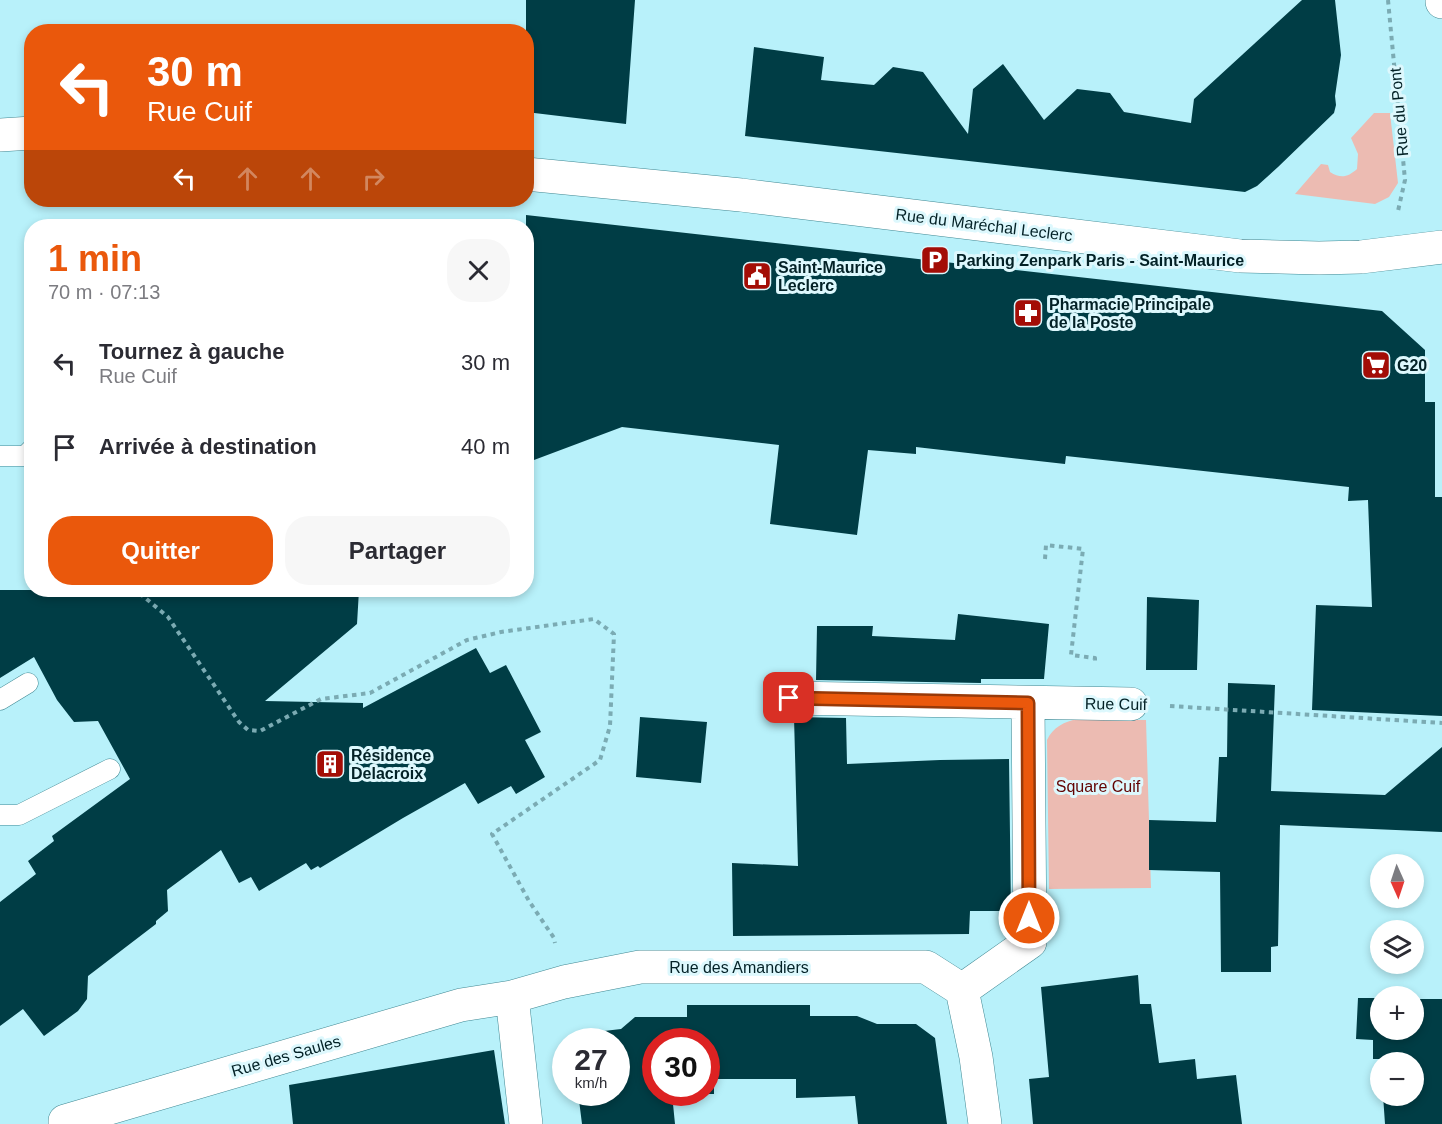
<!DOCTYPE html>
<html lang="fr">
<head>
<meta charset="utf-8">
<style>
  body { margin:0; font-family:Helvetica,sans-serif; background:#f7f7f7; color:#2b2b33; height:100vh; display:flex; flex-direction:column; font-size:22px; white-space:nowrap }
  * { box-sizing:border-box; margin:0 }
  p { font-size:20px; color:#7c7c81 }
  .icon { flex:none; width:33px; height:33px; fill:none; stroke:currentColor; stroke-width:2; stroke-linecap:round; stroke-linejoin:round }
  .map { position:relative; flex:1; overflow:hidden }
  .drawer { position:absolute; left:24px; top:219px; width:510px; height:378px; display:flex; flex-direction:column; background:#fff; border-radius:24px; box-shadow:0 3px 9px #0003 }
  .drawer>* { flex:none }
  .guide { position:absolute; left:24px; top:24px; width:510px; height:183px; border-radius:24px; box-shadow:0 3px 9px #0003; background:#ea580c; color:#fff; overflow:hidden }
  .needle { width:39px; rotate:177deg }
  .tools { position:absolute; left:1370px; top:854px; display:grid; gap:12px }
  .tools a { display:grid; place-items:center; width:54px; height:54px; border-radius:50%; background:#fff; box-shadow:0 3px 9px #0003; font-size:30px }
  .speed { position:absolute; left:552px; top:1028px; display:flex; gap:12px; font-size:30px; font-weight:700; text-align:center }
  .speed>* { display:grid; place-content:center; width:78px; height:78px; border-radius:50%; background:#fff; box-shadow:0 3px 9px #0003; line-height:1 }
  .speed small { font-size:15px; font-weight:400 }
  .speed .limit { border:9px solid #d22; background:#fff; color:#111 }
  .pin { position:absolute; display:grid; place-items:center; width:51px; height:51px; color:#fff; margin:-26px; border-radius:12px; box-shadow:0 3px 9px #0006 }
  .me { position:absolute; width:66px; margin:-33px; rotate:0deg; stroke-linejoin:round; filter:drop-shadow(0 0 4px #0008) }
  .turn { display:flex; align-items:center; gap:21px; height:126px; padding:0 24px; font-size:27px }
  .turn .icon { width:78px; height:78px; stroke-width:2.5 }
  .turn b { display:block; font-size:42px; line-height:51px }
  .lanes { display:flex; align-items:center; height:57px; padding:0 24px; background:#0003; justify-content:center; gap:30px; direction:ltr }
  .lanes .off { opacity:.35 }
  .round { display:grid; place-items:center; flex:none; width:63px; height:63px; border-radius:24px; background:#f7f7f7 }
  .overview { display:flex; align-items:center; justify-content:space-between; height:102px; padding:0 24px }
  h1 { font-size:36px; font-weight:700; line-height:45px; color:#ea580c }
  .cta { display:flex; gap:12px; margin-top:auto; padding:12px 24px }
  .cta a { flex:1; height:69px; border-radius:24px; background:#ea580c; color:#fff; font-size:24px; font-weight:700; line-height:69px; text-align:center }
  .cta a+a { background:#f7f7f7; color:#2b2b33 }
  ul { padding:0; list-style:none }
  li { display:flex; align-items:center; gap:18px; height:84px; padding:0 24px }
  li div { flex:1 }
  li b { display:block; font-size:22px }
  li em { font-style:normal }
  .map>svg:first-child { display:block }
  .green { fill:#ecbbb2 }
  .building { fill:#003d45; fill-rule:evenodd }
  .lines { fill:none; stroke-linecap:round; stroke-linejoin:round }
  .lane-casing { stroke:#408893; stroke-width:21 }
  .street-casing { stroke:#408893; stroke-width:34 }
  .secondary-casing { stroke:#408893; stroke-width:34 }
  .path { stroke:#7babb3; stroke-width:4; stroke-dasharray:4.5 4.5; stroke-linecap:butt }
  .lane { stroke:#fff; stroke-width:20 }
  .street { stroke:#fff; stroke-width:33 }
  .secondary { stroke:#fff; stroke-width:33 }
  .route-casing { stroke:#983908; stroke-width:15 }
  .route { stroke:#ea580c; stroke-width:10 }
  .labels { text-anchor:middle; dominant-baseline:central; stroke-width:6; stroke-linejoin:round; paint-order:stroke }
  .street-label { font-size:16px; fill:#032126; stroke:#ddf8fd }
  .poi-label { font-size:16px; font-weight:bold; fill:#032126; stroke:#ddf8fd; text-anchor:start }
  .park-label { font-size:16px; fill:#620201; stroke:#ddf8fd }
</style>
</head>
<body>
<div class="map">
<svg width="1442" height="1124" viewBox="0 0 1442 1124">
  <rect width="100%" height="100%" fill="#b8f1fa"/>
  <path class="green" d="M1374,113H1390L1398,183L1389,197L1375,204L1295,194L1321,164L1328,165L1330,172C1341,179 1348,177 1357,169L1358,154L1351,138Z
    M1078,719L1146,720L1151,888L1049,889L1047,740C1052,728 1065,721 1078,719Z"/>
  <path class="building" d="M526,0H635L626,124L526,112Z
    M1302,0H1335L1341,55L1335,96L1336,105L1334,113L1278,167L1257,186L1245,192L745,136L754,47L824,57L821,80L874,85L893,67L923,72L968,134L973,89L1003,64L1044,120L1077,89L1110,93L1124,112L1191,123L1194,99Z
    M526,215L1382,311L1425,350V402H1435V497H1442V716L1312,710L1316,605L1372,607L1368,500L1348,501L1349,487L1066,456L1065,464L916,447V454L868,450L857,535L770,524L779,445L622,427L526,463Z
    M0,590H359L357,624L265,701L363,703V708L476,648L490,673L506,665L541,732L525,740L545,777L516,794L511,786L478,804L465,783L403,818L320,868L318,866L311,870L306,863L259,891L251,877L239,883L221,850L167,890L168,911L156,921V924L88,976L87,999L78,1011L44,1036L23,1009L0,1026V902L36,874L28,861L54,841L52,836L130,779L98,721L74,722L57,700L34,657L0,678Z
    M1147,597L1199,600L1197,670H1146Z
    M958,614L1049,624L1044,679H981V683L816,680L817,626H873L872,636L955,640Z
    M1228,683L1275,685L1271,791L1385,795L1442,747V832L1280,825L1278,946L1271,947V972H1221L1220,872L1149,870V820L1216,822L1219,757H1227Z
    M640,717L707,722L701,783L636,777Z
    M794,717L846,718L847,764L940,760L1009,759L1011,911H970L969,934L733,936L732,863L798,866Z
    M1138,975L1140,1004H1151L1159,1063L1195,1059L1197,1079L1236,1075L1242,1124H1033L1029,1079L1049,1077L1041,987Z
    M1358,998H1380V1029H1413V999H1442V1124H1385L1383,1095H1413V1062H1382L1381,1059H1373V1040L1356,1039Z
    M687,1005H810V1016H857L877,1024H916L935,1038L947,1124H858L855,1096L796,1098V1079H714V1094H672L675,1124H582L578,1092H616V1041H582L587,1033L621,1029L635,1017H687ZM656,1041H706V1092H656Z
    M494,1050L505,1124H293L289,1085Z"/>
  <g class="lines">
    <g class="lane-casing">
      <path id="lane" d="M0,456H25L32,449
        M0,700L28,683
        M0,815H19L110,769"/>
    </g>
    <g class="street-casing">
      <path id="street" d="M789,698L1131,704
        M512,997L526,1124
        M65,1124V1121L461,1005L512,997L564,982L640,967H926L962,990
        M985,1124L976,1057L962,990L1030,942L1028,703"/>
    </g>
    <g class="secondary-casing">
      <path id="secondary" d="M1442,0V2
        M0,135L32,133
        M526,174L741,195L1240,256L1319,258L1361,257L1442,247"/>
    </g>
    <path class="path" d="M1388,0L1405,180L1398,211
      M1045,559L1046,545L1083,549L1071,655L1095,658V664
      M131,590L143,596L168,617L239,722L248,730L260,731L321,699L370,693L467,640L501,632L594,619L614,634L610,726L600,760L492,834L529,901L554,938L555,943
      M1170,706L1442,723"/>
    <use href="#lane" class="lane"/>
    <use href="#street" class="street"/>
    <use href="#secondary" class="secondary"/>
  </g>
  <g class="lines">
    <g class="route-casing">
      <path id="route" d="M789,698L1028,703L1029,918"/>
    </g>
    <use href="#route" class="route"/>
  </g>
  <defs>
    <g id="parking-square" transform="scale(1.5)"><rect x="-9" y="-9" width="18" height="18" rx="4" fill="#a30d06" stroke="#ddf8fd"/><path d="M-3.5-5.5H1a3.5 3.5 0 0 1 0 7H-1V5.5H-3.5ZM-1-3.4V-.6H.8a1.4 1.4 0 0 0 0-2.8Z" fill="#fff"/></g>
    <g id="civic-square" transform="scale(1.5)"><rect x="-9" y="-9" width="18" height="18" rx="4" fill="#a30d06" stroke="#ddf8fd"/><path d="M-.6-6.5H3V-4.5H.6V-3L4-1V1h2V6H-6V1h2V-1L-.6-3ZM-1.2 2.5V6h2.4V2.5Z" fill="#fff"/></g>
    <g id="pharmacy-square" transform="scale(1.5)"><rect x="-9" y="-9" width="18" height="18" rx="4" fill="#a30d06" stroke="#ddf8fd"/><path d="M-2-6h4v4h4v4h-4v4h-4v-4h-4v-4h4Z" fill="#fff"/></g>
    <g id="supermarket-square" transform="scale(1.5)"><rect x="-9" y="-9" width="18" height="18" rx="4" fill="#a30d06" stroke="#ddf8fd"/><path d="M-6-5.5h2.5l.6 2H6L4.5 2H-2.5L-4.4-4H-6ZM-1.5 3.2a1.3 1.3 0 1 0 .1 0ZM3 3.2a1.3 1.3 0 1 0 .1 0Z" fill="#fff"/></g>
    <g id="building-square" transform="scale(1.5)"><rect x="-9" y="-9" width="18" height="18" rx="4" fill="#a30d06" stroke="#ddf8fd"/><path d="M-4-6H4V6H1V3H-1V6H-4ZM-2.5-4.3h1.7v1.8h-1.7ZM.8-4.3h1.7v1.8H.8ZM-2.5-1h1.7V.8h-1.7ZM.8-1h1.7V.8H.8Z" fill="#fff"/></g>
  </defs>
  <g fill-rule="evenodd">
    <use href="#parking-square" x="935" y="260"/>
    <use href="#civic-square" x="757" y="276"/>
    <use href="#pharmacy-square" x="1028" y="313"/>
    <use href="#supermarket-square" x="1376" y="365"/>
    <use href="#building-square" x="330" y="764"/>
  </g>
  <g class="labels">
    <g class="street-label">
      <text transform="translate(1399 112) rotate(-95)">Rue du Pont</text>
      <text transform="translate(984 225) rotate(7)">Rue du Maréchal Leclerc</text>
      <text transform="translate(1116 704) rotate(1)">Rue Cuif</text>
      <text x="739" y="967">Rue des Amandiers</text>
      <text transform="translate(286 1056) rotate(-16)">Rue des Saules</text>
    </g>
    <g class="poi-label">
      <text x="956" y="260">Parking Zenpark Paris - Saint-Maurice</text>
      <text x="778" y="267">Saint-Maurice<tspan x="778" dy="18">Leclerc</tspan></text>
      <text x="1049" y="304">Pharmacie Principale<tspan x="1049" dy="18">de la Poste</tspan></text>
      <text x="1397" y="365">G20</text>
      <text x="351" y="755">Résidence<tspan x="351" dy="18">Delacroix</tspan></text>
    </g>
    <g class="park-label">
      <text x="1098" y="786">Square Cuif</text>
    </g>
  </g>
</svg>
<div class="tools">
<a><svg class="needle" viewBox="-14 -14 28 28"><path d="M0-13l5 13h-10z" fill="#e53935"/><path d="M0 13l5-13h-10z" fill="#7c7c81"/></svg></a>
<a><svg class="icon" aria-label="layers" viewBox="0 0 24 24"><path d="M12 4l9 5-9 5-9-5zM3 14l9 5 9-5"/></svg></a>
<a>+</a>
<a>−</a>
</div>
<div class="speed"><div>27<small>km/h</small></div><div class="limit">30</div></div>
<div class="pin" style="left:789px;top:698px;background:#d93025"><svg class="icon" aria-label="arrive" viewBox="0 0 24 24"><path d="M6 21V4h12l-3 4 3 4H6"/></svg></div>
<svg class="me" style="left:1029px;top:918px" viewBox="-20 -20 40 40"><circle r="17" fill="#ea580c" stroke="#fff" stroke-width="3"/><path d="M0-11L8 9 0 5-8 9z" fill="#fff"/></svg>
<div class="guide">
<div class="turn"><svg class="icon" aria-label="left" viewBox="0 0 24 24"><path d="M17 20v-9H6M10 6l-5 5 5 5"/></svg><div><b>30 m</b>Rue Cuif</div></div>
<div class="lanes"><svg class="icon" aria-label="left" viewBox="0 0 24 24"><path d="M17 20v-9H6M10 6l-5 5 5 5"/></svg><svg class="icon off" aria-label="ahead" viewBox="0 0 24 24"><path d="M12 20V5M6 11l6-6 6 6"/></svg><svg class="icon off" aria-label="ahead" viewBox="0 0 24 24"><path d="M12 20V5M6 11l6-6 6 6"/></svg><svg class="icon off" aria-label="right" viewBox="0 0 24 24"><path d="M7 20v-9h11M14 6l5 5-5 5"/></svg></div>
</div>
<section class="drawer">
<div class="overview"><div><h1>1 min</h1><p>70 m · 07:13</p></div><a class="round"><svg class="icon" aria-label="close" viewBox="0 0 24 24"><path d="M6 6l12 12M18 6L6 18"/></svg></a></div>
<ul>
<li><svg class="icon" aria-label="left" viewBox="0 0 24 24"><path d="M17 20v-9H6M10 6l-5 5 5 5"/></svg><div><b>Tournez à gauche</b><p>Rue Cuif</p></div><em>30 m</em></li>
<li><svg class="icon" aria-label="arrive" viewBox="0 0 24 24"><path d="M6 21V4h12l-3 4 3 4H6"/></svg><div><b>Arrivée à destination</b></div><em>40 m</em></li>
</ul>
<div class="cta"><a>Quitter</a><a>Partager</a></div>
</section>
</div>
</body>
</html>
